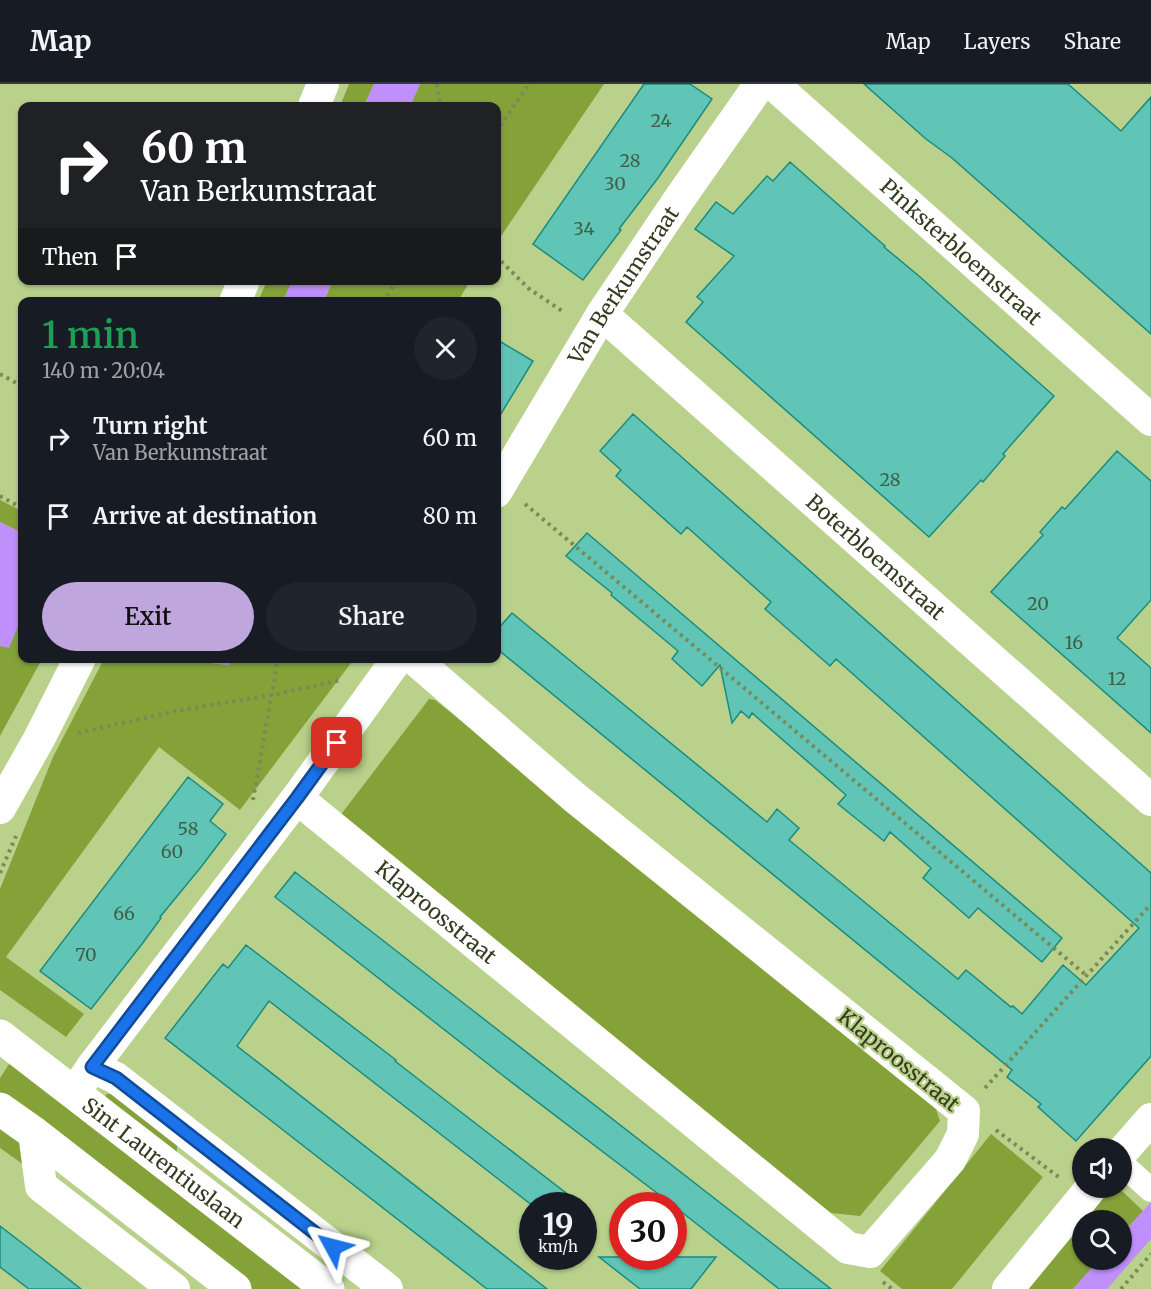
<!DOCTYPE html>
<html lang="en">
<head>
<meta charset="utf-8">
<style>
  body { margin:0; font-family:Merriweather,serif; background:#20242c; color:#f1f3f6; height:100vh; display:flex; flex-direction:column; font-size:22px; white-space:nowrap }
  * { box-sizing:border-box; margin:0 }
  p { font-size:20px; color:#9ea1a6 }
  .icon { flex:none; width:33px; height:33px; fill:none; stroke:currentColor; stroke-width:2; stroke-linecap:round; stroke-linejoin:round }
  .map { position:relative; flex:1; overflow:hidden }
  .details { position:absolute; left:18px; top:213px; width:483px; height:366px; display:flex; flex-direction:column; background:#171b24; border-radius:12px; box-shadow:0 2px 4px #0004 }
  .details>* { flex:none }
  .guide { position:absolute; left:18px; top:18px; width:483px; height:183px; border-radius:12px; box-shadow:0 2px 4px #0004; background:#202124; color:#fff; overflow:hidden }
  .buttons { position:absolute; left:1072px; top:1054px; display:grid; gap:12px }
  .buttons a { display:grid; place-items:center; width:60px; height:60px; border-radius:50%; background:#171b24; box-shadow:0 2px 4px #0004; font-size:30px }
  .speed { position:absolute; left:519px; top:1108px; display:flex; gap:12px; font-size:30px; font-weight:700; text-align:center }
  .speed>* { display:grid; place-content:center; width:78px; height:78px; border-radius:50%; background:#171b24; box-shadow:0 2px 4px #0004; line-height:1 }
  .speed small { font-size:15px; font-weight:400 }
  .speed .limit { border:9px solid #d22; background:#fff; color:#111 }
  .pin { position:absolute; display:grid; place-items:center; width:51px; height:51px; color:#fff; margin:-26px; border-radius:12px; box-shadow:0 3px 9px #0006 }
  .me { position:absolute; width:66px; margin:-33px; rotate:308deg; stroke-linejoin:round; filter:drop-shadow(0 0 4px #0008) }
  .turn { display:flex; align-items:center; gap:21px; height:126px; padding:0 24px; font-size:27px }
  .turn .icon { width:78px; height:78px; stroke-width:2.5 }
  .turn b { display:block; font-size:42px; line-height:51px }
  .then { display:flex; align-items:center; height:57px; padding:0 24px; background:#0003; gap:12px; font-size:22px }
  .round { display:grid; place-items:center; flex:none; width:63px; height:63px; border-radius:32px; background:#20242c }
  .headline { display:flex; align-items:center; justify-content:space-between; height:102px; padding:0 24px }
  h1 { font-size:36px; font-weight:600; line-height:45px; color:#1e9e55 }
  .cta { display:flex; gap:12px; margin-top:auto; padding:12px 24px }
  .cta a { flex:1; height:69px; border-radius:36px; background:#bfa6dd; color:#111; font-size:24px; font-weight:600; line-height:69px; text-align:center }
  .cta a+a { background:#20242c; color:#f1f3f6 }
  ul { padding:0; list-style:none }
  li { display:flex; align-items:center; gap:18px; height:78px; padding:0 24px }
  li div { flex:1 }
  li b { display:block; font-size:22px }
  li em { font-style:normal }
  header { display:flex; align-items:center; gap:36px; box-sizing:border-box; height:84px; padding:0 30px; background:#171b24; border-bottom:2px solid #363941 }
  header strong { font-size:28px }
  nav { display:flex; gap:33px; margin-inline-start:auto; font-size:21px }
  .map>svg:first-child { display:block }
  .green { fill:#85a239 }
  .water { fill:#bf8ffb }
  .building { fill:#60c4b6; stroke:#1a8c7f; stroke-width:1.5 }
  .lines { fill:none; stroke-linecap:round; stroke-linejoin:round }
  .path { stroke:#798957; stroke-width:4; stroke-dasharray:3 4.5; stroke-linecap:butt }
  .pedestrian { stroke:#fff; stroke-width:24 }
  .minor { stroke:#fff; stroke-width:32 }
  .tertiary { stroke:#fff; stroke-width:33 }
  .route-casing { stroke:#114b97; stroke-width:15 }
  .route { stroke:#1a73e8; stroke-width:10 }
  .labels { text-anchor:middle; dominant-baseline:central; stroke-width:4.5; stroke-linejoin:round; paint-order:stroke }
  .number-label { font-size:18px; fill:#3f5f46 }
  .street-label { font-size:21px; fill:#343d20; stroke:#bad18b }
</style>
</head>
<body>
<header>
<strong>Map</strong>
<nav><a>Map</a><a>Layers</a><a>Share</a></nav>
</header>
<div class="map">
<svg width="1151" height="1205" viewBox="0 0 1151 1205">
  <rect width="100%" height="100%" fill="#bad18b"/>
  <path class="green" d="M349,0H374L364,22H340Z
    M420,0H604L497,158L496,22H410Z
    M267,197H292L283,217H258Z
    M332,197H470L458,217L324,218Z
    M0,416L22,427V449L0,438Z
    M22,532V574L42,575L0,652V562L9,563Z
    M104,575H150L156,577L175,575L229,581L230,575H354L240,726L159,663L6,873L84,930L66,953L0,906V805L53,673Z
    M429,615L435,616L931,1010L940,1037L860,1132L831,1129L336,737Z
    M13,974L312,1205H245L0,1013V994Z
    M106,1010H117L177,1054V1078L104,1020Z
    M0,1041L20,1059L24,1081L0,1064Z
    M991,1050L1043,1093L952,1205H902L880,1187Z
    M1111,1104H1119L1143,1127L1122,1150V1137H1083Z
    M1083,1137V1176H1099L1073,1205H1027Z"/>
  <path class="water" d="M374,0H420L410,22H364Z
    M292,197V196L332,197L324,217H283Z
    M0,438L22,449V532L9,564L0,562Z
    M150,575H230L229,581L175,575L156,577Z
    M1151,1118V1155L1107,1205H1073L1099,1176H1122V1150Z"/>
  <path class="building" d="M644,0H690L712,15L658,94L619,145L621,146L583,196L533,160Z
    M864,0H1068L1121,47L1151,13V250L952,74L926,55Z
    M790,78L885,162L884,163L919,192L959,228L1054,312L1003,370L1005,372L983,398L981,396L929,453L686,238L703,218L697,213L734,172L695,145L716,118L733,130L767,92L773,97Z
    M496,255L533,277L496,338Z
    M633,330L1151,789V972L1076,1057L1038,1023L1041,1020L1007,993L1012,986L496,564V547L512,529L767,738L777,725L799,744L789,756L958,895L966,886L1011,923L1013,922L1022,930L1063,881L1086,901L1139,844L836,575L830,582L765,525L771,518L687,443L681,450L616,392L621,386L600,367Z
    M1117,367L1151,397V516L1117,554L1151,584V649L991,508L1043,451L1040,448L1062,423L1065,425Z
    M587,449L1062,854L1042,878L978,824L969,834L923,794L931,784L890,748L884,757L838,720L846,711L752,629L749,634L741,627L732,639L720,581L702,602L672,575L678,567L611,511L612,509L566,472Z
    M188,693L223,720L210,737L226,750L201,783L160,833L161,834L142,860L91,925L40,887Z
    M295,788L462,918L831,1205H779L674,1122L506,994L275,813Z
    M246,861L396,976L395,977L440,1012L583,1122H533L269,917L237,962L547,1205H487L165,954L223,880L228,884Z
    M0,1142L30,1165L81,1205H29L0,1183Z
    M599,1173H716L691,1205H640Z"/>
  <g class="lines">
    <path class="path" d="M437,0L440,22
      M496,48L529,0
      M496,172L528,204L565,229
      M383,218L397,196
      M0,290L22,302
      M0,412L22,424
      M525,420L1087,892
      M78,649L176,627L272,611L341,596
      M253,716L278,574
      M0,789L16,752
      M985,1004L1151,820
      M996,1046L1060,1094
      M883,1198L892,1205
      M1121,1205L1151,1170"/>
    <path class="pedestrian" d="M1122,1080L1151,1106"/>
    <g class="minor">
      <path id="s1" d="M773,0L1151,336"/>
      <path d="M314,22L323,0"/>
      <path d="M235,218L244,196"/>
      <path id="s2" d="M602,230L1151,716"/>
      <path id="s3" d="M496,408L602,230L680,114L760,0"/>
      <path id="s4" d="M297,714L848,1164L870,1168L950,1076L963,1050L964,1027L574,713L413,574"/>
      <path d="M0,724L39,655L80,574"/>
      <path d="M92,983L116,994L387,1205"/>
      <path d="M74,1009L92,983L297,714L398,574"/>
      <path d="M34,1049L41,1102L174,1205"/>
      <path d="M1122,1068L1151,1035"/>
      <path d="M1008,1205L1091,1104"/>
    </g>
    <g class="tertiary">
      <path id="s5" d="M0,952L328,1205"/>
      <path d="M0,1025L34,1049L235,1205"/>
    </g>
  </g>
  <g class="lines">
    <g class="route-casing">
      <path id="route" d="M333,1163L116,994L92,983L297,714L337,659"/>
    </g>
    <use href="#route" class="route"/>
  </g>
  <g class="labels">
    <g class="number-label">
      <text x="661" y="36">24</text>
      <text x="630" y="76">28</text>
      <text x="615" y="99">30</text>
      <text x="584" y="144">34</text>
      <text x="890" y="395">28</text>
      <text x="1038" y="519">20</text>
      <text x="1074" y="558">16</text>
      <text x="1117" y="594">12</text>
      <text x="188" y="744">58</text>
      <text x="172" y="767">60</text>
      <text x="124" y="829">66</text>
      <text x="86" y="870">70</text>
    </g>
    <g class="street-label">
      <text stroke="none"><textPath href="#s1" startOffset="252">Pinksterbloemstraat</textPath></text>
      <text stroke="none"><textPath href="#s3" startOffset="243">Van Berkumstraat</textPath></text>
      <text stroke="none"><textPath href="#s2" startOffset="366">Boterbloemstraat</textPath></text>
      <text stroke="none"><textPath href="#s4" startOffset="180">Klaproosstraat</textPath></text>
      <text transform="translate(899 976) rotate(39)">Klaproosstraat</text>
      <text stroke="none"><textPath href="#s5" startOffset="207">Sint Laurentiuslaan</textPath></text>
    </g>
  </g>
</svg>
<div class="buttons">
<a><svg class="icon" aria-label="sound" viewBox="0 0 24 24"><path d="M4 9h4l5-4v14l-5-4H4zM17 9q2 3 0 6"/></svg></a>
<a><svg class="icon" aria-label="search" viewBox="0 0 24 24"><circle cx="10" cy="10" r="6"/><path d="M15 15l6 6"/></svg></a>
</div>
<div class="speed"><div>19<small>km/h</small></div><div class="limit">30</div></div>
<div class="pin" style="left:337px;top:659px;background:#d93025"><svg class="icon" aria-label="arrive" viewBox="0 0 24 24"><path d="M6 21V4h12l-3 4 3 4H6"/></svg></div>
<svg class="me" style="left:333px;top:1163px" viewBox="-20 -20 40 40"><path d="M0-17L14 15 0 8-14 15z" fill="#1a73e8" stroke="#fff" stroke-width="4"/></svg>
<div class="guide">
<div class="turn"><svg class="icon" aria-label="right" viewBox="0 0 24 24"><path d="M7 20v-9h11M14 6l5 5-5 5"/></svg><div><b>60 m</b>Van Berkumstraat</div></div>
<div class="then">Then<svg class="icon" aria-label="arrive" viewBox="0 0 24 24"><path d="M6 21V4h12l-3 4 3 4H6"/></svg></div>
</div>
<section class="details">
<div class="headline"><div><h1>1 min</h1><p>140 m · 20:04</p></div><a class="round"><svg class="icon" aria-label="close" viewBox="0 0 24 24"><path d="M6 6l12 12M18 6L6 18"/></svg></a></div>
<ul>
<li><svg class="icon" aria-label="right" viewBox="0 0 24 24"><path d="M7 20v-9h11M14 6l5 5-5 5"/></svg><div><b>Turn right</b><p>Van Berkumstraat</p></div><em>60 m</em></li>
<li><svg class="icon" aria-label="arrive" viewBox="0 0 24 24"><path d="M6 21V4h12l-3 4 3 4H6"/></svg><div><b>Arrive at destination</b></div><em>80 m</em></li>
</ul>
<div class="cta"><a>Exit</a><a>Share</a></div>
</section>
</div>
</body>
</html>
